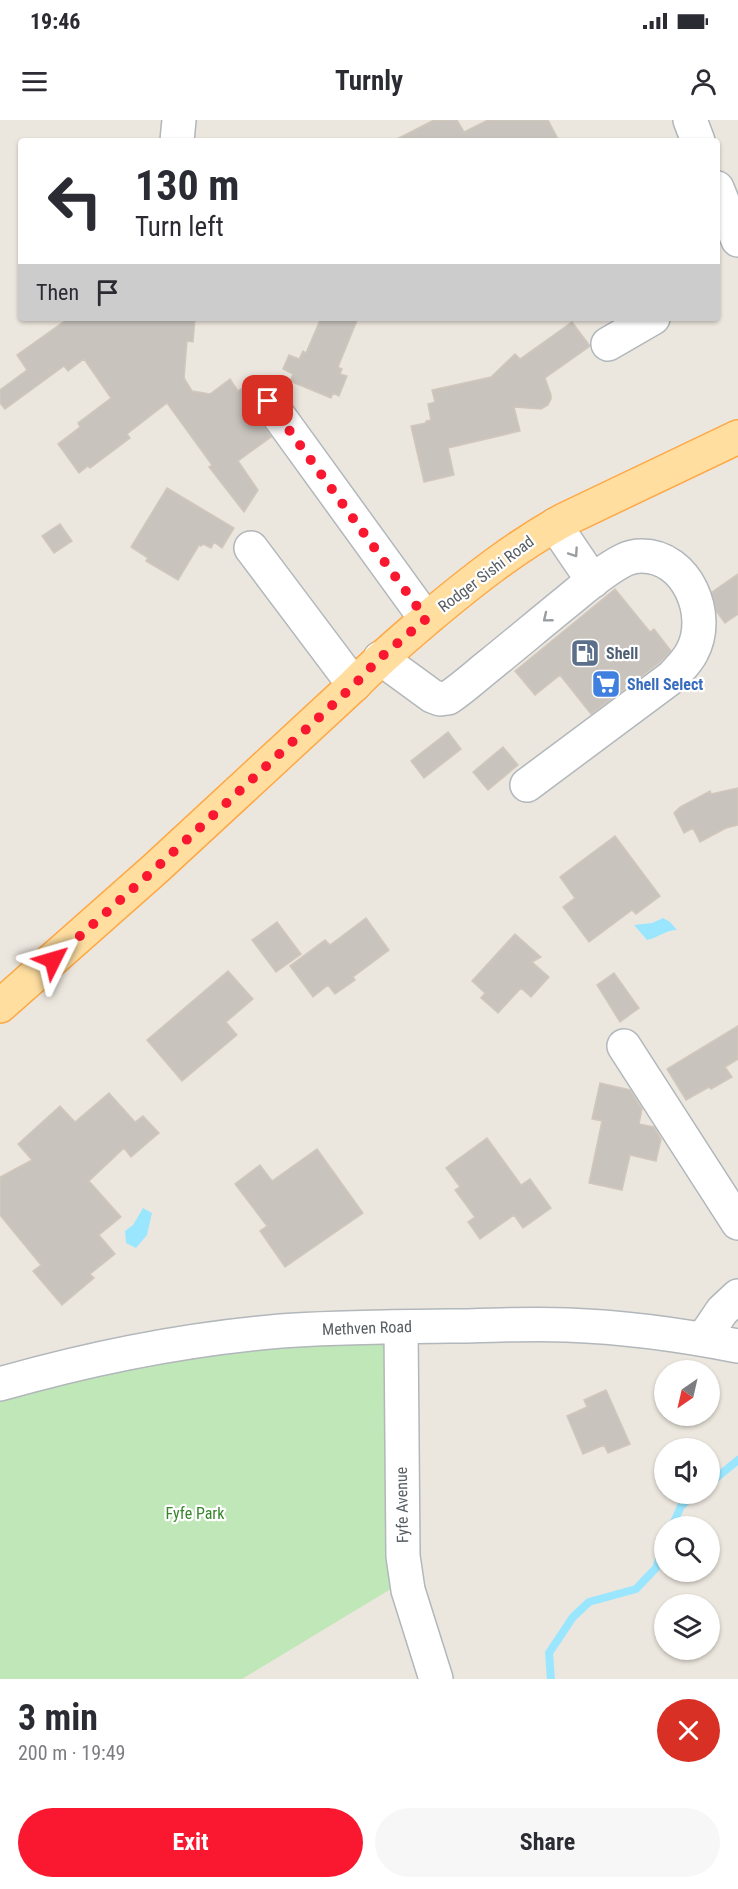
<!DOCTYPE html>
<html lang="en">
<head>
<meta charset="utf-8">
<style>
  body { margin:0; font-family:"Roboto Condensed",sans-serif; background:#f7f7f7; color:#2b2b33; height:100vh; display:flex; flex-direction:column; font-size:22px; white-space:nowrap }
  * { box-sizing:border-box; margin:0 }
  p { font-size:20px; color:#7c7c81 }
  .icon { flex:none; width:33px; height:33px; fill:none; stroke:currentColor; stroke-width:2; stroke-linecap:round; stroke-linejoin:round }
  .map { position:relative; height:1559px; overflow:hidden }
  .side { display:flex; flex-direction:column; background:#fff; flex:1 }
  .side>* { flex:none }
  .hud { position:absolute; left:18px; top:18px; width:702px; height:183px; border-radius:6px; box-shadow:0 2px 4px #0004; background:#fff; color:#2b2b33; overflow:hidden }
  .needle { width:39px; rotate:214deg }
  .tools { position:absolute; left:654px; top:1240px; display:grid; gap:12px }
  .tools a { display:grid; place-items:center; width:66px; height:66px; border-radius:50%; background:#fff; box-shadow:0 2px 4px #0004; font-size:30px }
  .pin { position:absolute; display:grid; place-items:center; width:51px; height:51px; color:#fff; margin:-26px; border-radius:12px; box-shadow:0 3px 9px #0006 }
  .me { position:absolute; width:66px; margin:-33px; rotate:50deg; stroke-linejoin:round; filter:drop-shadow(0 0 4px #0008) }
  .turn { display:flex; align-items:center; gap:21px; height:126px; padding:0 18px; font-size:27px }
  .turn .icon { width:78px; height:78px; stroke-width:2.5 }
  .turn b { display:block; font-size:42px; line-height:51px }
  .then { display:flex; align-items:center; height:57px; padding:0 18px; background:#0003; gap:12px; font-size:22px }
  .round { display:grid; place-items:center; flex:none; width:63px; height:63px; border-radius:32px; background:#f7f7f7 }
  .headline { display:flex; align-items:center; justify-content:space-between; height:102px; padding:0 18px }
  h1 { font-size:36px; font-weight:700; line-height:45px }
  .primary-button { display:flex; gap:12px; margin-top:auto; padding:12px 18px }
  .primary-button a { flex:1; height:69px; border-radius:36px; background:#f91830; color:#fff; font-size:24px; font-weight:700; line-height:69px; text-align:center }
  .primary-button a+a { background:#f7f7f7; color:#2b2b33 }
  .status { display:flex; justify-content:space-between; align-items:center; height:42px; padding:0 30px; background:#fff; direction:ltr }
  .status svg { height:16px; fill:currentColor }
  header { display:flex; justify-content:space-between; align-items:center; height:78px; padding:0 18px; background:#fff; font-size:27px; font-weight:700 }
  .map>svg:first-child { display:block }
  .green { fill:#c0e7b7 }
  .water { fill:#9be6ff }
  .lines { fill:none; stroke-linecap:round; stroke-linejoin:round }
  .stream { stroke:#9be6ff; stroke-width:8 }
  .building { fill:#c9c3bd; stroke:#d1c7bc; stroke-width:1.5 }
  .minor-casing { stroke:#b1b7bb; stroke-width:36 }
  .major-casing { stroke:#fea845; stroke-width:36 }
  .minor { stroke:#fff; stroke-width:33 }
  .major { stroke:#ffdea0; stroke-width:33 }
  .oneway { stroke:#9a9ea0 }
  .route { stroke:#f91830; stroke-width:10; stroke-dasharray:0 18 }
  .labels { text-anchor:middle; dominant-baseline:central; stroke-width:4.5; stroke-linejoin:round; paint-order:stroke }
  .street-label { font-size:16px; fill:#575d61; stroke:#fff }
  .service-label { font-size:16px; font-weight:bold; fill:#4e5e75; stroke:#fff; text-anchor:start }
  .shop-label { font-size:16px; font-weight:bold; fill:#366cbe; stroke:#fff; text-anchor:start }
  .park-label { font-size:16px; fill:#38842c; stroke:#fff }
</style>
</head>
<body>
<div class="status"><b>19:46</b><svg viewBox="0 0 49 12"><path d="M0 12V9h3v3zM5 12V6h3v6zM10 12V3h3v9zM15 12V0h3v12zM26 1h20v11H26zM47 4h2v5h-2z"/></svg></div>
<header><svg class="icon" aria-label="menu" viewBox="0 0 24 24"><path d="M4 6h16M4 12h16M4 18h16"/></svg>Turnly<svg class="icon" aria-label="person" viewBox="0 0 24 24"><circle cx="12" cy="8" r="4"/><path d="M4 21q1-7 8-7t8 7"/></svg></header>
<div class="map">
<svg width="738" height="1559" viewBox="0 0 738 1559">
  <rect width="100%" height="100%" fill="#ece7de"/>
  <path class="green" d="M404,1208L409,1458L242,1559H0V1267L98,1241Z"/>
  <path class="water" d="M663,798L670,802L677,810C665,810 658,818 647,820L634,805L652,803Z
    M143,1088L152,1093L147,1115L136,1128L126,1123L125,1111L133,1105Z"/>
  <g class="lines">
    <path class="stream" d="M710,1363L738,1340
      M672,1407L681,1386L695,1374
      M551,1559L549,1533L573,1497L589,1482L636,1469L656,1448L664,1426"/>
  </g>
  <path class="building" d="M434,0H457L464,12L488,0H548L559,21H393Z
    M69,198H195L193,222L187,221L184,258L192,271L210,274L230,259L238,271L248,264L253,271L249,282L253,291L271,317L238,341L258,370L244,392L209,347L212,345L167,283L127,314L130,318L90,348L88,346L79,353L58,324L80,307L78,303L111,278L84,239L68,251L64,246L5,289L0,283V270L27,250L17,235Z
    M321,198H358L338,247L342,249L340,254L347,256L339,276L333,273L331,278L290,261L293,254L283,249L289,235L299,239L303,231L306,233Z
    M572,202L590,226L545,258L551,275V279L548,285L541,289L514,287L520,311L448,328L454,355L424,362L411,306L426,303V301L431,300L428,284L435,282L432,270L491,257L515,234L520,239Z
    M167,368L234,408L222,428L214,422L211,428L203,424L201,426L199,425L178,460L146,441L148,438L131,427Z
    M60,404L72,421L54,433L42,416Z
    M738,454V494L725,503L716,491L712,472Z
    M615,469L650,512L654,509L671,531L659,543L591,594L560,555L535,575L515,551Z
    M448,612L461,629L424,658L411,641Z
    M503,627L518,645L488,670L473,652Z
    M738,668V705L726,708L700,722L693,708L684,713L674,693L680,687L710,671L711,674Z
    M615,716L660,776L636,794L632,790L589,822L563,787L575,778L560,757Z
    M366,798L389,830L353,857L355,860L335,874L328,865L313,877L290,846L325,820L330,825Z
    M277,802L301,834L276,852L252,820Z
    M515,814L541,837L532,842L549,857L531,877L521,868L498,893L481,878L485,873L472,861Z
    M228,851L253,879L226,902L237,915L182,961L147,920Z
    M614,853L639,888L620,902L597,865Z
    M738,906V939L725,947L732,957L711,969L709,967L686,980L667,949Z
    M600,963L630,970L642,989L639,1004L654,1007L661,1019L656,1041L630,1035L622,1070L589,1063L602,1001L592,999Z
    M109,973L135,1002L143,996L159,1013L131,1037L124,1028L89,1061L121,1097L99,1115L115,1134L90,1154L94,1158L62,1185L33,1151L41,1145L0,1095V1057L32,1040L18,1024L60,986L75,1002Z
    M487,1018L521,1065L530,1059L551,1088L523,1108L514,1095L480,1119L468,1102L475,1097L455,1070L460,1067L446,1048Z
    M317,1029L363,1093L285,1147L260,1111L267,1106L235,1064L260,1045L272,1061Z
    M606,1270L630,1324L608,1333L604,1325L583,1334L567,1296L587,1287L584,1280Z"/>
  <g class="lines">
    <g class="minor-casing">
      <path id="minor" d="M690,0L698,21
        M177,21L179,0
        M717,68L738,120
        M608,224L653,198
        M268,281L426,499
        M555,405L593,461
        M251,428L354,565
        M380,538L432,576L440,579L448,578C463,568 477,555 491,544C517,523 543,501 569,480C586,466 604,450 624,440C630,437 636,436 642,436C687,436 712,495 692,532C687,542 679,549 672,557L527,665
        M624,926L738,1103
        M401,1207L403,1436L408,1470L436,1559
        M703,1219L722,1191L738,1176
        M0,1264C91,1238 186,1219 281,1211C336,1207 393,1207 449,1206C488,1206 528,1203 567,1205C624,1207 682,1215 738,1226"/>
    </g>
    <g class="major-casing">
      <path id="major" d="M0,886L155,749L354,565C378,540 403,519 429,497C472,461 515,427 564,400L738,317"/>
    </g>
    <use href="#minor" class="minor"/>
    <use href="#major" class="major"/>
  </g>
  <defs><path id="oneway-chevron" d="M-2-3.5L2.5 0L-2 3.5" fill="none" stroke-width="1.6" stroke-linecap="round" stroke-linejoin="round" transform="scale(1.5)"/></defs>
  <g class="oneway">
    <use href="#oneway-chevron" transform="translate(574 433) rotate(56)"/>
    <use href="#oneway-chevron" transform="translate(547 498) rotate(141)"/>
  </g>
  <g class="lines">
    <path class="route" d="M53,840L155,749L354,565L380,538L426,499L268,281"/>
  </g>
  <defs>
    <g id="fuel-square" transform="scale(1.5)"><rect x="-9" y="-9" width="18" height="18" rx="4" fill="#5c6f8a" stroke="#fff"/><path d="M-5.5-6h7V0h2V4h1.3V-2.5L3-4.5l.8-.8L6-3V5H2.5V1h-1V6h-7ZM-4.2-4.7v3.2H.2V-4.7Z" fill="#fff"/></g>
    <g id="supermarket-square" transform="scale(1.5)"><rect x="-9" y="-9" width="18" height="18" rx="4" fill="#3f7fe0" stroke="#fff"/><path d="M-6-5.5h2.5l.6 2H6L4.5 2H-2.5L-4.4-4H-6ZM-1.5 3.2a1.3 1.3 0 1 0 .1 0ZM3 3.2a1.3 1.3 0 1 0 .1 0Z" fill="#fff"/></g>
  </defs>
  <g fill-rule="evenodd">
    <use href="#fuel-square" x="585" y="533"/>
    <use href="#supermarket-square" x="606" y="564"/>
  </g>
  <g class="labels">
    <g class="street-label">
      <text transform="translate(486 454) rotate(-37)">Rodger Sishi Road</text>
      <text transform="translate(367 1208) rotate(-2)">Methven Road</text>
      <text transform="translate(402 1385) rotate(-91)">Fyfe Avenue</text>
    </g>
    <g class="service-label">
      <text x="606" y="533">Shell</text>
    </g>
    <g class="shop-label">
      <text x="627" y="564">Shell Select</text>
    </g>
    <g class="park-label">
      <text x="195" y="1393">Fyfe Park</text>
    </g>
  </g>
</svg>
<div class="tools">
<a><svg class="needle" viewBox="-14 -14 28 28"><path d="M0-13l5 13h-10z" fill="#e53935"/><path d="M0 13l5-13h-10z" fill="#7c7c81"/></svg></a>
<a><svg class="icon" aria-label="sound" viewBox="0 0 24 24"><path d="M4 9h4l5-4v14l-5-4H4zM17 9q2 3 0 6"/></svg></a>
<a><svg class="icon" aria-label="search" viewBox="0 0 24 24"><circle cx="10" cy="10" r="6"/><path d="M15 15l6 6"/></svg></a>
<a><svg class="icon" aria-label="layers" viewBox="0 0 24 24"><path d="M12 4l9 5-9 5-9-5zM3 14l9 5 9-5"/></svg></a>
</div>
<div class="pin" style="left:268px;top:281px;background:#d93025"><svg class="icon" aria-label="arrive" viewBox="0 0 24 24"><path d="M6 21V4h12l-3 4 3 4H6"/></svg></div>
<svg class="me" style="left:53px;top:840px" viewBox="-20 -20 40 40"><path d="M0-17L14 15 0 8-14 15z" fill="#f91830" stroke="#fff" stroke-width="4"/></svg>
<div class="hud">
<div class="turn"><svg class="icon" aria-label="left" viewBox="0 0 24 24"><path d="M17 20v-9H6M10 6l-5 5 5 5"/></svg><div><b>130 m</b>Turn left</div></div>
<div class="then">Then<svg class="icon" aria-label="arrive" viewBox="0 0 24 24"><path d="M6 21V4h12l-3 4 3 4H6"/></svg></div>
</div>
</div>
<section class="side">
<div class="headline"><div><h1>3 min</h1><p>200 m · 19:49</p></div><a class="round" style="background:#d93025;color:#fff"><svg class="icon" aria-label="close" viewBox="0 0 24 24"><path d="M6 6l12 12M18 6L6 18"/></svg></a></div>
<div class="primary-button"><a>Exit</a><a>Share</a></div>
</section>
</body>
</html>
